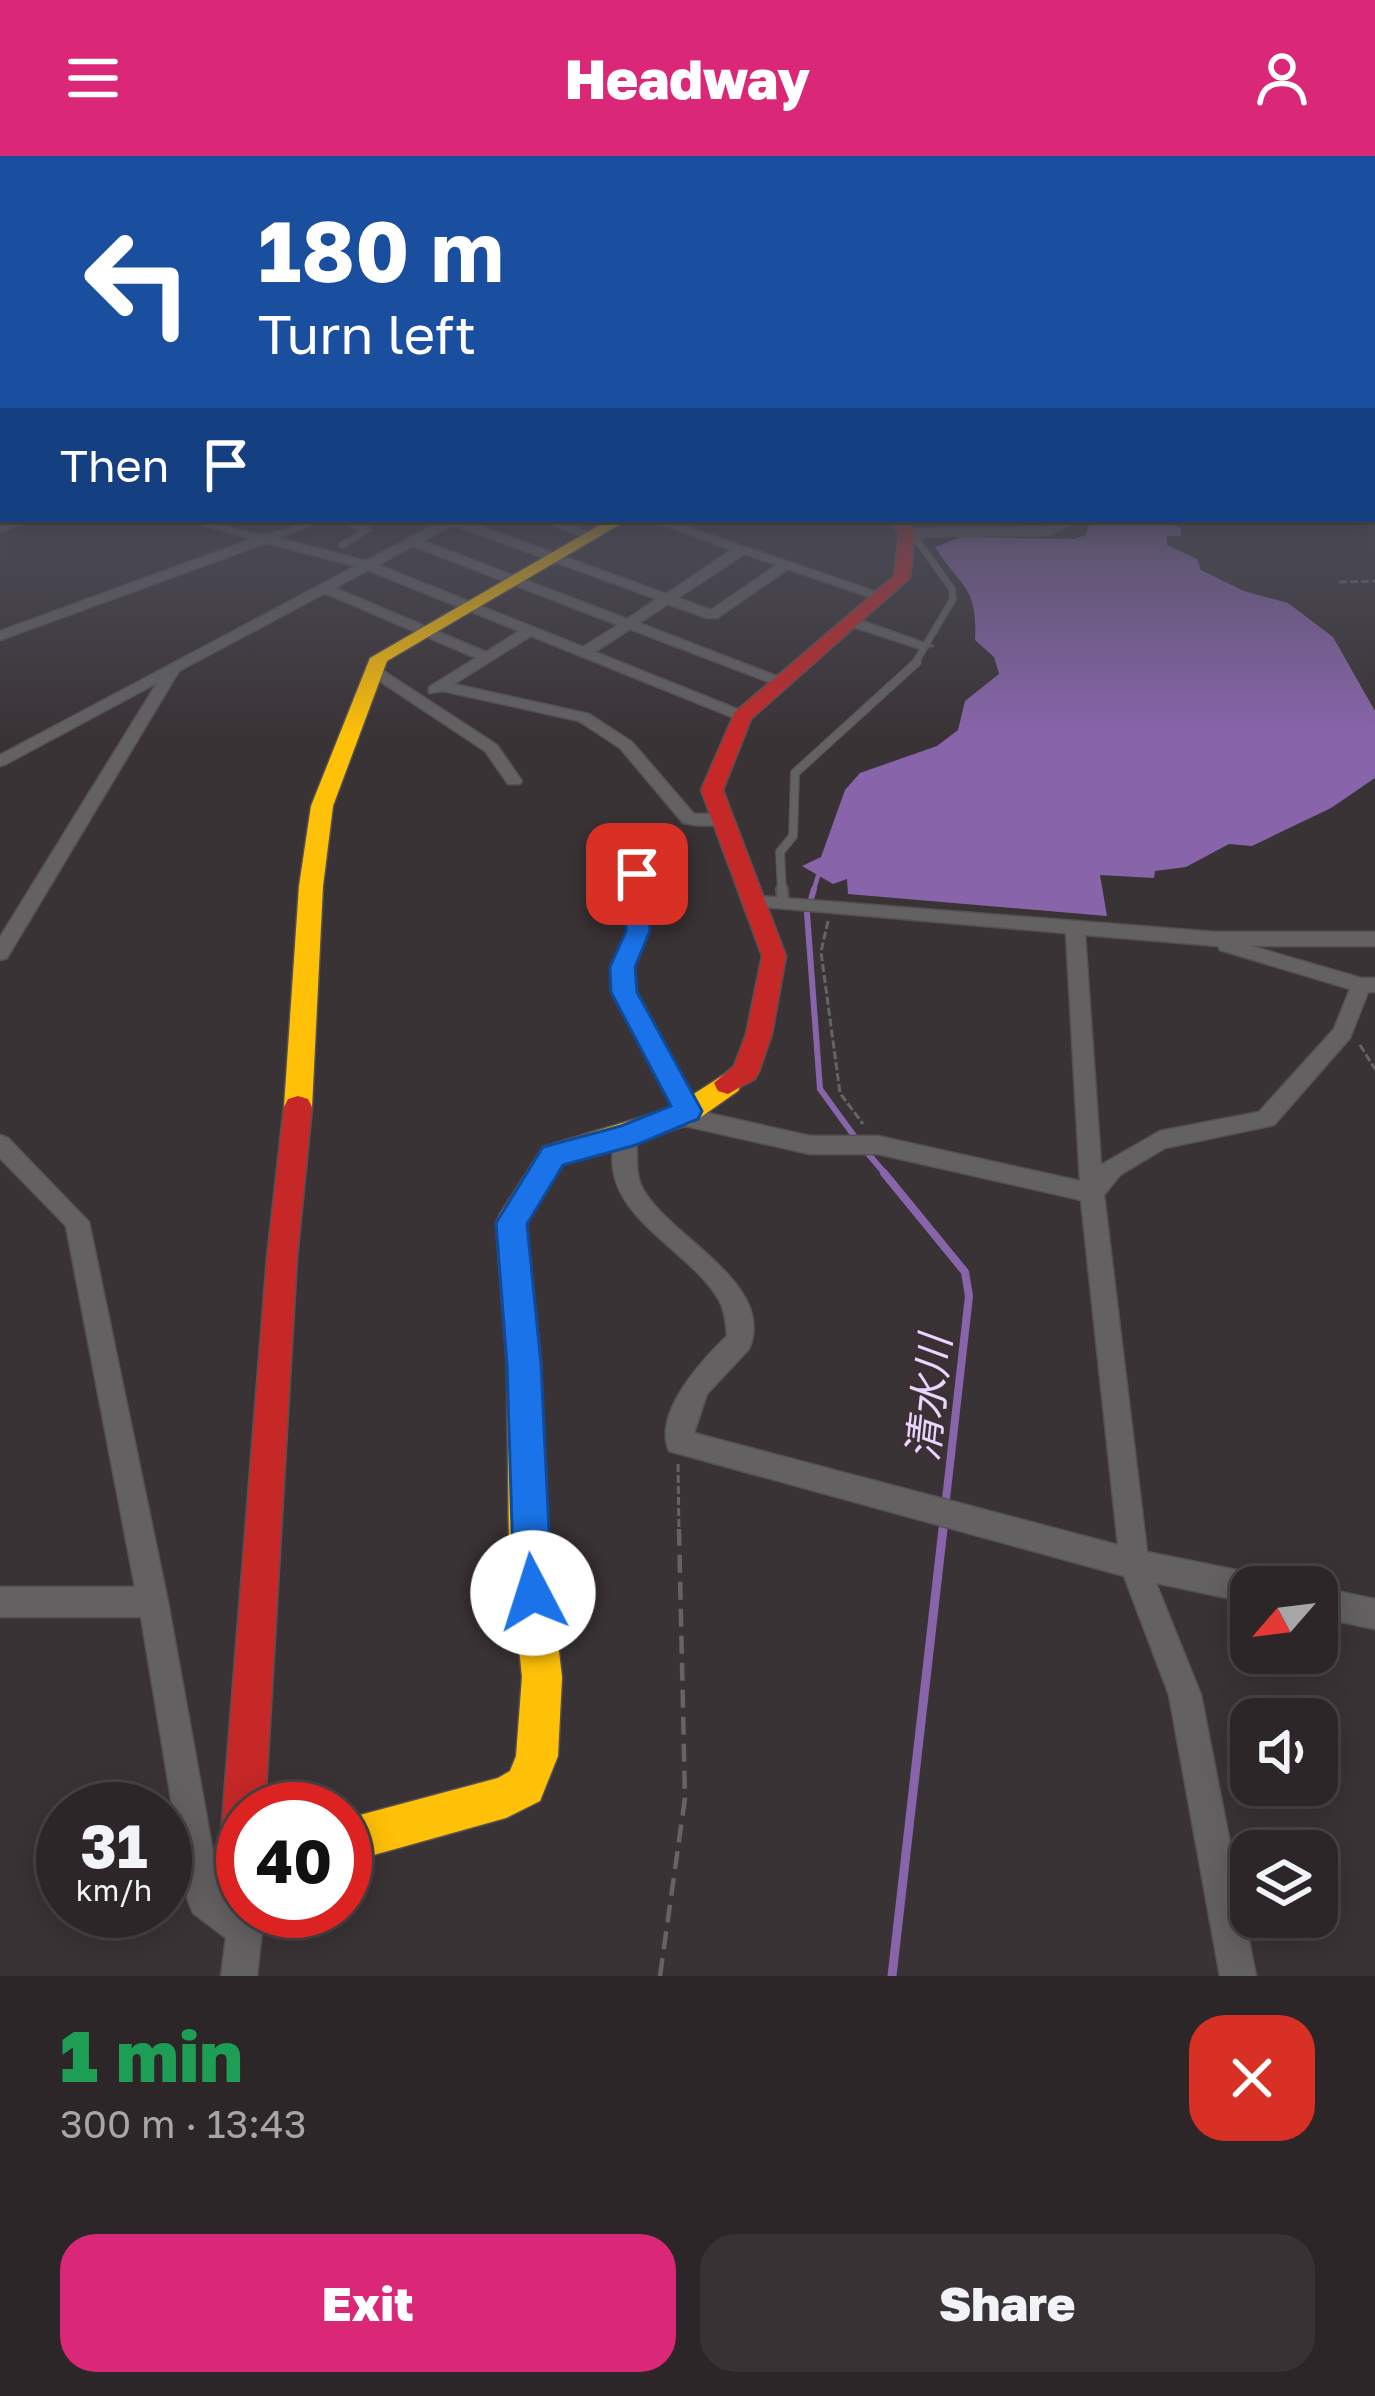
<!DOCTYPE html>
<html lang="en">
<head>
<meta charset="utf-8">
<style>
  body { margin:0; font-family:"Golos Text","Noto Sans JP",sans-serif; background:#383234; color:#f1f3f6; height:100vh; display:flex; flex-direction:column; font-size:45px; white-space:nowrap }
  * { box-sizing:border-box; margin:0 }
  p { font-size:39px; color:#a6a5a8 }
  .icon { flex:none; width:66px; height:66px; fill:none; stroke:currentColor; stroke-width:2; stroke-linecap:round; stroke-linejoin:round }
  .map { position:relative; height:1820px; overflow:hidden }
  .drawer { display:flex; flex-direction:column; background:#2c2628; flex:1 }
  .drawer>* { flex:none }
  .banner { position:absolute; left:0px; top:0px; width:1377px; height:366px; box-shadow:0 6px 30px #0003,0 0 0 3px #484345; background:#1a4fa0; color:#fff; overflow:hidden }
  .needle { width:78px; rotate:242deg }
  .fabs { position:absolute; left:1230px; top:1410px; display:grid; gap:24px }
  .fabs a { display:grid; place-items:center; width:108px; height:108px; border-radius:24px; background:#2c2628; box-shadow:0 6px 30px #0003,0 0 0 3px #484345; font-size:60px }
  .speed { position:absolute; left:36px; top:1626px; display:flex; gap:24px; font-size:60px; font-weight:700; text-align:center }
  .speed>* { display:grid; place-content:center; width:156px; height:156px; border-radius:50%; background:#2c2628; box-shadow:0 6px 30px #0003,0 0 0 3px #484345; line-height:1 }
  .speed small { font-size:30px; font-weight:400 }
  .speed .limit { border:18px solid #d22; background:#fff; color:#111 }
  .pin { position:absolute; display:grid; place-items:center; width:102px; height:102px; color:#fff; margin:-51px; border-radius:24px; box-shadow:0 6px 18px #0006 }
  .me { position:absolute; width:132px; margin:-66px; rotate:355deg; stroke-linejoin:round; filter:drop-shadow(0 0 9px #0008) }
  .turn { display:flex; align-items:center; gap:42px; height:252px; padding:0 60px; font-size:54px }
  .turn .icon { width:156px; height:156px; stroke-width:2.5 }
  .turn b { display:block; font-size:84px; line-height:102px }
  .then { display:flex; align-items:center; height:114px; padding:0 60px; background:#0003; gap:24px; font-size:45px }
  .round { display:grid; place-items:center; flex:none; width:126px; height:126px; border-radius:36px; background:#383234 }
  .summary { display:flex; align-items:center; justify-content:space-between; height:204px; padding:0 60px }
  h1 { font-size:72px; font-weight:800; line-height:90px; color:#1e9e55 }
  .action { display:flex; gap:24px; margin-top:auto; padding:24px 60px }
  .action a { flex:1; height:138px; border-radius:36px; background:#db2777; color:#fff; font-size:48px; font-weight:800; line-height:138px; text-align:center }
  .action a+a { background:#383234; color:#f1f3f6 }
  header { display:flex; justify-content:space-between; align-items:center; height:156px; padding:0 60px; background:#db2777; color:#fff; font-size:54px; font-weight:800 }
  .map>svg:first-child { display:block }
  .water { fill:#8865aa }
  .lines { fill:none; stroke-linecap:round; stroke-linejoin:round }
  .stream-far3 { stroke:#8865aa; stroke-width:4.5 }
  .stream-far2 { stroke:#8865aa; stroke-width:6 }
  .stream-far1 { stroke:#8865aa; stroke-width:8 }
  .stream { stroke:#8865aa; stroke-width:9 }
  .lane-far2-casing { stroke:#565052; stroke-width:8 }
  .lane-far1-casing { stroke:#565052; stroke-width:10 }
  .lane-casing { stroke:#565052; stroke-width:14 }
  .street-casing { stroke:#565052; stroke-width:3 }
  .slow-casing { stroke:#565052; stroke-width:3 }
  .jam-casing { stroke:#565052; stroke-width:3 }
  .path-far1 { stroke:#666365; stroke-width:3; stroke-dasharray:8 3; stroke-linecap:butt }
  .path { stroke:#666365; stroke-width:4.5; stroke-dasharray:18 9; stroke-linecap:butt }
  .lane-far2 { stroke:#636162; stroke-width:6 }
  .lane-far1 { stroke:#636162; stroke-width:8 }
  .lane { stroke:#636162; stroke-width:10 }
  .street { fill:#636162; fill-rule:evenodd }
  .slow { fill:#ffc107; fill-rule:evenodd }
  .jam { fill:#c62828; fill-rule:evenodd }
  .route { fill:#1a73e8; stroke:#114b97; stroke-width:3 }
  .labels { text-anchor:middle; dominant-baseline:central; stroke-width:9; stroke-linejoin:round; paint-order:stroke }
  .near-water-label { font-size:42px; font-style:italic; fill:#e9d5fe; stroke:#3d3035 }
</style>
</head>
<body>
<header><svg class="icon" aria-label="menu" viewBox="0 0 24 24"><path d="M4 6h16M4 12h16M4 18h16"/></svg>Headway<svg class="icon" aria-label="person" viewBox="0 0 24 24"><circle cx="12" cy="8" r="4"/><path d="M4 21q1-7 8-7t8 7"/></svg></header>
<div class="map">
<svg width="1375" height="1820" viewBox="0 0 1375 1820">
  <rect width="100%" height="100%" fill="#3a3336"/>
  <path class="water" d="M1091,363H1166L1181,373V380H1167V389L1197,403L1201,414L1244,435L1288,447L1333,481L1375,555V622L1331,652L1252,690L1229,688L1186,711L1155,715L1154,722L1100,719L1107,760L848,738L847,723L833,728L802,710L821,701L845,634L860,617L937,590L958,574L965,545L999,518L994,501L975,484C978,430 961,432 935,391L962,381L1074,383L1086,379Z"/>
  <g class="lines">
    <path class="stream-far3" d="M813,736L818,720"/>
    <path class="stream-far2" d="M814,733L807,757L820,933L857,984
      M865,994L887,1020"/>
    <path class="stream-far1" d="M884,1017L965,1116L969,1140L945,1352
      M943,1376L944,1365"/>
    <path class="stream" d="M892,1820L943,1373"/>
    <g class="lane-far2-casing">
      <path id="lane-far2" d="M342,389L367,374
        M914,509L953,443L952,433L916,383L929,376"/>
    </g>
    <g class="lane-far1-casing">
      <path id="lane-far1" d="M637,719V736
        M782,736L780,696L793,680L795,617L917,506"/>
    </g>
    <g class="lane-casing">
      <path id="lane" d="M637,733L638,775L622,811L624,836L688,955
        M782,733L783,747"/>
    </g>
    <g class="street-casing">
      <path id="street" d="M0,327L3,328V339L0,338Z
        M15,363H33L0,376V368Z
        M181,363C209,363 232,374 259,378C280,380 303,363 326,363L278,382L366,405L445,363H461L666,438L732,394L646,363H664L888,440L876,443L788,413L717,462H707L668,448L639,467L787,524V530L782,531L630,473L595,496L747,557V563L742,565L531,480L454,528L589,558L632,586L694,658H722L731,663C720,672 697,670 683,667L620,592L579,565L443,535L429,537V531L476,502L325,437L179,515L7,802L0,804V781L157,527L6,608L0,610V599L356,410L266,387L0,484V475L252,383ZM453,369L657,443L627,463L423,385ZM413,390L618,469L583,491L378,409ZM744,398L777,409L711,454L678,442ZM368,414L519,475L486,496L335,432Z
        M340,363H355L373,374L363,377Z
        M538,363H556L598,380L588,383Z
        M1066,363H1082L1050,379L907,381L901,377L907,373L1048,371Z
        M847,463H857L933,490L921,493L847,469Z
        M369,512H379L497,589L522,625L520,628H508L485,595L369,518Z
        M758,740L1215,776H1375V790H1251L1361,822H1375V836H1368L1350,882L1274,969L1165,992L1120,1019L1104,1039L1147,1396L1251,1417L1261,1422L1265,1431H1251V1447L1156,1427L1201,1539L1256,1820H1220L1169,1539L1124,1420L669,1295C653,1257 701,1205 727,1180C726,1168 725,1155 719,1144C686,1087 588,1056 618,974H634L637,980C637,995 635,1013 640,1027C661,1078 778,1125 749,1193L707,1238L694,1277L1118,1389L1081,1044L878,998H810L681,969L673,966L670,960L673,954L681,951L810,980H878L1080,1025L1066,777L752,750L749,746L752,742ZM1085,779L1218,790L1220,794L1350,833L1334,873L1259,956L1160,975L1101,1009Z
        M0,979L8,982L89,1066L168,1446L220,1735L243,1751V1755L257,1762L262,1774L257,1820H221L226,1782L193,1757L188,1745L141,1461H0V1431H135L66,1070L0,1002Z
        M1317,1431L1375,1443V1473L1317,1461Z"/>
    </g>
    <g class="slow-casing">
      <path id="slow" d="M610,363H629L387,505L333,650L323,730L312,951L308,959H288L284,951L299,730L311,650L370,502Z
        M728,916L738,919L742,927L738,935L691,968L563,1008L526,1069L541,1208L547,1395L562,1521L558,1600L540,1645L506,1662L345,1707V1663L498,1622L510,1615L516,1600L522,1521L509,1395L507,1208L496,1067L500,1058L543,991L672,952Z"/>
    </g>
    <g class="jam-casing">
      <path id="jam" d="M886,363H903L915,377L910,422L751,563L723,634L786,800L772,878L759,916L755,923L728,938L718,935L714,927L734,910L746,878L762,800L701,634L735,556L894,420L899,378Z
        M298,940L308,943L312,951L297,1102L265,1653H243V1750L223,1745L217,1729L267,1102L284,951L288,943Z"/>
    </g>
    <path class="path-far1" d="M1339,426L1375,425
      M828,765L821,796L840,937L863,968
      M1360,889L1375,913
      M678,1308L679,1376"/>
    <path class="path" d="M660,1820L685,1642L679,1373"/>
    <use href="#lane-far2" class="lane-far2"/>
    <use href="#lane-far1" class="lane-far1"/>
    <use href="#lane" class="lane"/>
    <use href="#street" class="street"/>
    <use href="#slow" class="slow"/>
    <use href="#jam" class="jam"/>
  </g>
  <linearGradient id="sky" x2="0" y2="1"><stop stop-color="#201c1e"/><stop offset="0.56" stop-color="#4f505d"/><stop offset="1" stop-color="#4f505d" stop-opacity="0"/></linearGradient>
  <rect width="1375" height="581" fill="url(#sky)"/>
  <path class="route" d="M637,711L649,718L650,775L635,811L637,836L702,955L698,963L636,989L563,1009L527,1068L541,1208L552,1437L546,1450L533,1456L519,1450L514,1437L507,1208L496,1067L543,991L621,970L671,950L611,836L610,811L626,775L625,718Z"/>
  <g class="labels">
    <g class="near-water-label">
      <text transform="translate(928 1242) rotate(-84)">清水川</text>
    </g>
  </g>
</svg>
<div class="fabs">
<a><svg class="needle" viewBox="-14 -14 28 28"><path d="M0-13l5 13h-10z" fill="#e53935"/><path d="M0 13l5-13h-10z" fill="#a6a5a8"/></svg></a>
<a><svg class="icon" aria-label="sound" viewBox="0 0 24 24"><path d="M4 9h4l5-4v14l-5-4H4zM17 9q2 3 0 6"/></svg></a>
<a><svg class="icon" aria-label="layers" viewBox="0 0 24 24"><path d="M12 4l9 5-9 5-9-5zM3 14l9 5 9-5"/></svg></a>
</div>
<div class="speed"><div>31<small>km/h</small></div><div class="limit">40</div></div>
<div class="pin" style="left:637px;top:718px;background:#d93025"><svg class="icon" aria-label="arrive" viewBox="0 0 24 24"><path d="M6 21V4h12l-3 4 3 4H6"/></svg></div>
<svg class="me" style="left:533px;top:1437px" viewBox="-20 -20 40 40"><circle r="19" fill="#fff"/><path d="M0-13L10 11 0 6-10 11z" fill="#1a73e8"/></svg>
<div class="banner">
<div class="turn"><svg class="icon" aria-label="left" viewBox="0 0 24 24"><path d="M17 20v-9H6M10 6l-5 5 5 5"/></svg><div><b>180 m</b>Turn left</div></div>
<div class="then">Then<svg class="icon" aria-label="arrive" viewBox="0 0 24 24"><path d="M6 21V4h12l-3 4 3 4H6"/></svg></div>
</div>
</div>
<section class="drawer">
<div class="summary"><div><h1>1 min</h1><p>300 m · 13:43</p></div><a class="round" style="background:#d93025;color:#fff"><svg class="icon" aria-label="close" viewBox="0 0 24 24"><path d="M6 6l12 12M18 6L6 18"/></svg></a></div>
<div class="action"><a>Exit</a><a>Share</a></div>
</section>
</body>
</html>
